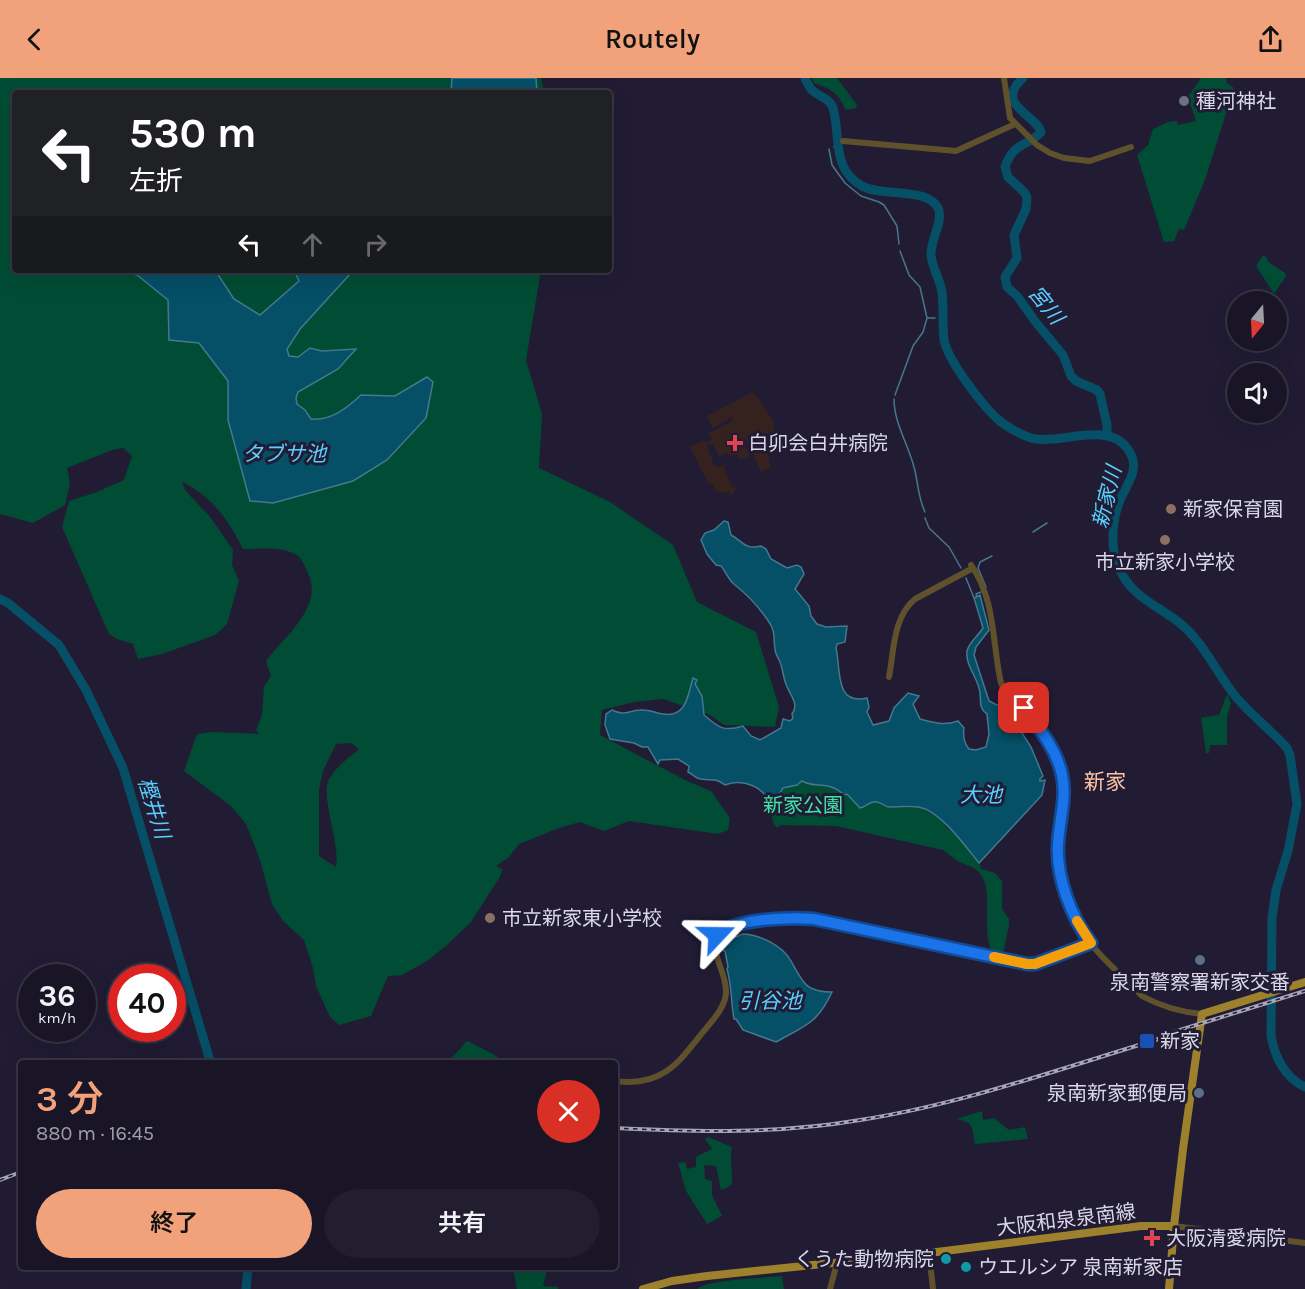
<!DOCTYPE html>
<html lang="ja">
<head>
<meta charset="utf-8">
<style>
  body { margin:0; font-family:Karla,"Noto Sans JP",sans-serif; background:#221e2f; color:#f1f3f6; height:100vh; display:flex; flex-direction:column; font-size:22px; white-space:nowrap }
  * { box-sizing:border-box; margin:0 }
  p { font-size:20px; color:#9f9fa7 }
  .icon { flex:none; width:33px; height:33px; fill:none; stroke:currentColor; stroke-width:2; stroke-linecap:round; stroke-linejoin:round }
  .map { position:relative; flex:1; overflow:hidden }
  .side { position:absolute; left:18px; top:982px; width:600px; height:210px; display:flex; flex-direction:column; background:#191527; border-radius:6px; box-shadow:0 6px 24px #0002,0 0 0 2px #373444 }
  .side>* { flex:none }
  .hud { position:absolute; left:12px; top:12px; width:600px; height:183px; border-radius:6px; box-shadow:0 6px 24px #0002,0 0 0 2px #373444; background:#202124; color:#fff; overflow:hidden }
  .needle { width:39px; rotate:198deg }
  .controls { position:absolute; left:1227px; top:213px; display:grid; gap:12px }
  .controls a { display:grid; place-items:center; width:60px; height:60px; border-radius:50%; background:#191527; box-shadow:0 6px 24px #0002,0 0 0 2px #373444; font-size:30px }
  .speed { position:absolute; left:18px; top:886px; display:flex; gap:12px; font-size:30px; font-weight:700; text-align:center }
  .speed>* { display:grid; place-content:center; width:78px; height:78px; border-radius:50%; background:#191527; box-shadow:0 6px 24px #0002,0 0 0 2px #373444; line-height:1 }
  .speed small { font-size:15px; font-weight:400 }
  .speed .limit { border:9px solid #d22; background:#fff; color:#111 }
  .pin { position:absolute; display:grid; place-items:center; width:51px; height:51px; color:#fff; margin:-26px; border-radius:12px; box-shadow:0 3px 9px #0006 }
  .me { position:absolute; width:66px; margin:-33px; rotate:67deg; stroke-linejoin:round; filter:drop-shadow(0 0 4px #0008) }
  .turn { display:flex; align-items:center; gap:21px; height:126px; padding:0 18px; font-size:27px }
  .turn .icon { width:78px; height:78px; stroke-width:2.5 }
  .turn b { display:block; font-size:42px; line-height:51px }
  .lanes { display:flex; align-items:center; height:57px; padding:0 18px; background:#0003; justify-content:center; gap:30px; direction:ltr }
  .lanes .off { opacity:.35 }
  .round { display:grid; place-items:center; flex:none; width:63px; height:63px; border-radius:32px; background:#221e2f }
  .head { display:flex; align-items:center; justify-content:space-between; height:102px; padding:0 18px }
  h1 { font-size:36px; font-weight:600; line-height:45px; color:#f1a27b }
  .button { display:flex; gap:12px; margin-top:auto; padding:12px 18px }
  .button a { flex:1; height:69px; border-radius:36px; background:#f1a27b; color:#111; font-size:24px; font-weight:600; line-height:69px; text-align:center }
  .button a+a { background:#221e2f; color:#f1f3f6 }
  header { display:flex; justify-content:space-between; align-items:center; height:78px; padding:0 18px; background:#f1a27b; color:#111; font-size:27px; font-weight:600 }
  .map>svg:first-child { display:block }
  .medical { fill:#35221f }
  .green { fill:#004c34; fill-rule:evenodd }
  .water { fill:#054f67; stroke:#45788e; stroke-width:1.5 }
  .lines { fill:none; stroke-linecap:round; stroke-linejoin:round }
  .stream { stroke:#45788e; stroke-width:1.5 }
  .river { stroke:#054f67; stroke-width:9 }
  .minor { stroke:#5f512c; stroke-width:6 }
  .major { stroke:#9e812c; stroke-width:8 }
  .rail-casing { stroke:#a8a5b8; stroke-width:4 }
  .rail { stroke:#211c34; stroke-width:1.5; stroke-dasharray:4.5; stroke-linecap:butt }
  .route-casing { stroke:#114b97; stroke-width:15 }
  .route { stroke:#1a73e8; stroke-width:10 }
  .slow { stroke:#f59e0b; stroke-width:10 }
  .worship-dot { fill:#6b7280; stroke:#211c34; stroke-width:2 }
  .health-dot { fill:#e0444e; stroke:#211c34; stroke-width:2 }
  .education-dot { fill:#8d6e63; stroke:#211c34; stroke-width:2 }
  .service-dot { fill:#5c6f8a; stroke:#211c34; stroke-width:2 }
  .transit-dot { fill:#1a4fb4; stroke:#211c34; stroke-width:2 }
  .culture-dot { fill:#0f9aa8; stroke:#211c34; stroke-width:2 }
  .labels { text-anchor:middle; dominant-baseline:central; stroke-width:6; stroke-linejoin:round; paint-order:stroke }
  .poi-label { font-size:20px; fill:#dad7e8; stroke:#211c34; text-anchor:start }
  .park-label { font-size:20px; fill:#3fe2a9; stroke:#211c34 }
  .street-label { font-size:20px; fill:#dad7e8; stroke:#211c34 }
  .water-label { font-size:21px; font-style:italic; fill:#58d0ff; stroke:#211c34 }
  .neighbourhood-label { font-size:21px; fill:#fec2a5; stroke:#211c34 }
</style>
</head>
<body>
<header><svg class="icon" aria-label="back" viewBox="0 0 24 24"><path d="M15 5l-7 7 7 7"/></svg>Routely<svg class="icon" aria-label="share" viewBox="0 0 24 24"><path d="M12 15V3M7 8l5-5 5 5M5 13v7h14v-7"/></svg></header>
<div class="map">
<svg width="1305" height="1211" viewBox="0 0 1305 1211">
  <rect width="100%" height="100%" fill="#211c34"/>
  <path class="medical" d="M753,314L762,325L775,346L773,348L776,357L774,358L772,356L764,360L766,363L764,371L767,372L771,390L761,394L746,361L743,363L750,378L740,382L737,376L729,378L727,375L719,378L713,366L707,368L714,387L718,389L723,387L733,410L736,408L738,410L734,412L735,415L731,417L729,414L720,415L718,413L716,414L712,405L709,407L690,369L704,362L706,365L712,362L709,355L731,344L733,340L732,339L713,350L707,338Z"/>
  <path class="green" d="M0,0H541L544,15H15V192H541L526,282L542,336L539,390L610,424L673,467L697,524L756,554L779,629L775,649L724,647L710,637L663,621L634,624L602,632L600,657L685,702L711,713L730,740L728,752L718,756L629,743L604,753L580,744L559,750L519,766L509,779L496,788L502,791L501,797L471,844L447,867L427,883L402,897L388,898L371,938L339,947L330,939L316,908L313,890L304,862L283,843L272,826L260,782L246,746L231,728L184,693L197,656L213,654L259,656L256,652L262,637L264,609L271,598L266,583C284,558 326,528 307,493C305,489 302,481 298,478C284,468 260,471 243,471C229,443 212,418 182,404L185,412L211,440L233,472L232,487L239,503L227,546L215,557L162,576L138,581L133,566L117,561L109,556L62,449L69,423L97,414L124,402L132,378L123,370L112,372L67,390L70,405L65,427L33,445L0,436ZM351,665L359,671C348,680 336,689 329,701C320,719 340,763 336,789L319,778V711L323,693L336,666Z
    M812,0H837L857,27L856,30L846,32C837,15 834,12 814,5Z
    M1201,0H1226L1227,5L1234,10L1205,102L1184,152L1179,151L1174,163L1164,164L1137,77L1148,67L1153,51L1168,44L1177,43L1178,47L1196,43L1188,19Z
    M1263,177L1268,181L1267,183L1285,195L1286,198L1274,216L1256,188Z
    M1227,616L1231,625L1227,639V667H1210L1209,675H1206L1201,640L1219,637Z
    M802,704C815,711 829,702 844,717L847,716L860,730L872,724H878L885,729L921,730L941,741L947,750L959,759L980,787L981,791L995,795L1002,803V831L1009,841V847L1003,876L991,871C981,849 995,812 979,794C973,788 965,787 958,783C953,780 948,776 943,772L836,748L781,747L777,750C765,739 778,722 783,711L797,707Z
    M467,963L491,975L507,985H447Z
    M982,1033L983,1042L994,1040L1009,1052L1025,1049L1028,1061L975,1066C972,1049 974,1044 956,1041Z
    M708,1059L732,1069C729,1083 733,1094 732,1107L721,1112L716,1088L704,1087L705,1101L712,1103V1117L722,1138L707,1146L686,1113L678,1085L685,1084L687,1091L696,1089V1079L712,1071L705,1061Z
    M513,1190H538L547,1192L543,1208L558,1209V1211H517Z
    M782,1198L784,1211H697C709,1201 764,1200 782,1198Z"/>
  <path class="water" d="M452,0H536L537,15H451Z
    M116,192H215L234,221L260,237L299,203L294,192H352L351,195L300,251L287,271L289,278L298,279L310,270L322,273L356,271L338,291L298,314L296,320L297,326L305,332L311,341C331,343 347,330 361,317L395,318L427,299L433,304L426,340L387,382L353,403L273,425L250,423L228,342V303L199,265L169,262L168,222L137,197Z
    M724,443L728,444L731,457C744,464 745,472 761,468L766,471L771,481L787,490L797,487L801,489L804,496L795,511L809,528L811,538L817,546L826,549L847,548L845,564L837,566L836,570C841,590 834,628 867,620L869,629L867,634L873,647L889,643L894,630L908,615L919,618L913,626L920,641C935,645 944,648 958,643L964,650C963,657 964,665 969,671L976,672L986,669L989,656L987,636C979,631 981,624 980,615C979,601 965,588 967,573C969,564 978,558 983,550L974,520L980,517L989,552L976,569L974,577L988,620L989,623L1003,630L1013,641L1031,669L1043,698L1040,701V703L1045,702L1042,717L979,785C966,769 940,732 918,729C909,728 899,729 890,729C884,729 883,725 877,724C871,722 866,729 860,730L847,716L844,717C829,702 815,711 802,703L797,707L783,710L776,721L775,731L770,728C766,709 743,700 725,707C714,699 712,703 701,701C697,701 692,696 688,694L689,688L678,681L660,682L658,686L648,669H642L634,665L610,661L605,647L606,636L612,632C624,638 628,633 640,632C648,631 656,635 663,636C687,640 688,616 693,600L697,602L695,606L702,618L704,637C719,650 724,654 743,648L751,658L760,662L781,650L783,641L790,643L793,640L792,636C800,626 789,616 786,606C783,599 783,591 780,584C778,579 775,576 775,571C773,560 776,554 769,544C759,529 749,518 735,507C729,503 726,494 721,488L716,487L707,476L701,462L705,455L714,452Z
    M743,856C760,857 782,867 791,883C803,904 805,914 832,914C817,946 806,947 776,964L743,952L736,941H734C731,926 732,908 727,891L728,889L725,873L719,871L720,865Z"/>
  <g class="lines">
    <path class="stream" d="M834,69L839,68
      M829,71L832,87L845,105L861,118L879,124L884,127L897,148L899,166
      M928,240H935
      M940,240H944
      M895,317L913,268L923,254L927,240L920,209L909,197L900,173
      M894,321C894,345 908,366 914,389C918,403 918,420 925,434
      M925,440L929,450L949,469L961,490
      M1092,445H1107
      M1110,446H1115
      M1033,454L1047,445
      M966,500L974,520
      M986,509L978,490L980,484L992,478
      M977,519L976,516L981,514"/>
    <path class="river" d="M805,0C807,4 809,9 812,12C819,19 830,20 833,30C841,58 831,91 862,108C881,119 928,109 938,130C944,143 930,162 931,177C932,190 940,201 942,214C944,229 942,246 944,262C948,283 984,330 1001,344C1011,351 1024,359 1036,361C1063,365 1108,344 1127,370C1142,389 1128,404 1120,422C1112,442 1110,468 1118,488C1131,520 1158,527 1181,546C1204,565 1217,596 1236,619C1251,637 1271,652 1287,670L1290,677L1297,726L1288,773L1276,812L1272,840L1271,958C1275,979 1284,999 1305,1009
      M1023,0C993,27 1037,37 1041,54C1028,69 1014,63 1005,89L1008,99L1025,115L1027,120L1026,131L1014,157L1017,180L1005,199L1007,209L1018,219L1034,242L1063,277L1071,298L1076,303L1097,312L1100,316L1107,347V357
      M0,521L8,525L59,567L86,612L123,690L211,986
      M246,1211L248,1190"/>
    <path class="minor" d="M1004,0L1010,40L1037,67L1050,75L1064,80L1090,83L1131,69
      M843,63L956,73L1015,46
      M971,487C996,522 992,566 1001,605C1004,616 1019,623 1026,632C1039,648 1051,667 1059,687C1068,713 1059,741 1058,768C1057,794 1069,833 1083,855C1098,878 1123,898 1142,918C1160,928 1181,934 1202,936
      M889,599C894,573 893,539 915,521L973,490
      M534,983L546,986
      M615,1003C661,1009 677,987 703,954C712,943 725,930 726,915C727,898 715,882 714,865L720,854L730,848L777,841L799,840L839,846L1027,886H1035L1091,865
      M1174,1148L1305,1165
      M929,1175L933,1211
      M830,1211L837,1185"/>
    <path class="major" d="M643,1211L672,1203L707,1198L929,1175L1141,1148H1174
      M1169,1211L1174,1148L1183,1071L1202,936L1305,904"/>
    <g class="rail-casing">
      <path id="rail" d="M1164,957L1305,913
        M615,1050C697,1054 778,1056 860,1042C963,1026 1062,990 1162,960
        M0,1102L21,1094"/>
    </g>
    <use href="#rail" class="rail"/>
  </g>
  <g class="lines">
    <g class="route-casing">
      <path id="route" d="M717,857C734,840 792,839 814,841L1027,886H1035L1091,865C1071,839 1056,799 1058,766C1059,744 1067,720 1062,697C1057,672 1039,650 1024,630"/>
    </g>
    <use href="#route" class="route"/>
    <path class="slow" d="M994,879L1027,886H1035L1091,865L1077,843"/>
  </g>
  <circle class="worship-dot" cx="1184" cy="23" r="6"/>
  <g class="health-dot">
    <path d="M732 356h6v6h6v6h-6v6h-6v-6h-6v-6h6z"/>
    <path d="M1149 1151h6v6h6v6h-6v6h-6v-6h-6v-6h6z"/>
  </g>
  <g class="education-dot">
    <circle cx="1171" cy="431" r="6"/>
    <circle cx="1165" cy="462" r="6"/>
    <circle cx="490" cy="840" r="6"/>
  </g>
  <g class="service-dot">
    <circle cx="1200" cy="882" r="6"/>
    <circle cx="1199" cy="1015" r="6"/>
  </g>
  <rect class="transit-dot" x="1139" y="955" width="16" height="16" rx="3"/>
  <g class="culture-dot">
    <circle cx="946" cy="1181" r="6"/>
    <circle cx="966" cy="1189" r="6"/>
  </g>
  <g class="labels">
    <g class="poi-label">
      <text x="1196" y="23">種河神社</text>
      <text x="748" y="365">白卯会白井病院</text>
      <text x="1183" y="431">新家保育園</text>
      <text x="1165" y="484" text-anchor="middle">市立新家小学校</text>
      <text x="502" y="840">市立新家東小学校</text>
      <text x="1200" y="904" text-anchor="middle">泉南警察署新家交番</text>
      <text x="1160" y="963">新家</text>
      <text x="1187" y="1015" text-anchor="end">泉南新家郵便局</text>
      <text x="1166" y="1160">大阪清愛病院</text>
      <text x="934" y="1181" text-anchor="end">くうた動物病院</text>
      <text x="978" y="1189">ウエルシア 泉南新家店</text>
    </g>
    <g class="park-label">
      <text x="803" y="727">新家公園</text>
    </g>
    <g class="street-label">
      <text transform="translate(1066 1142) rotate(-7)">大阪和泉泉南線</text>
    </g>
    <g class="water-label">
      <text transform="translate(1046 227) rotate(51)">宮川</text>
      <text x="284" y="376">タブサ池</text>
      <text transform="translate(1107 419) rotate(-76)">新家川</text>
      <text x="981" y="717">大池</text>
      <text transform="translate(154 730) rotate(73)">樫井川</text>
      <text x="770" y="923">引谷池</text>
    </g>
    <g class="neighbourhood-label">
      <text x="1105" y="704">新家</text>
    </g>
  </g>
</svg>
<div class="controls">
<a><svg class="needle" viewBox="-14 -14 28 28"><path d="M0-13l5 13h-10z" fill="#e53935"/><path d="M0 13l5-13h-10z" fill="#9f9fa7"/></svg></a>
<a><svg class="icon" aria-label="sound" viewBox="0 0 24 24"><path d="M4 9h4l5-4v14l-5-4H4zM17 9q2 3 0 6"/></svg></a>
</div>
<div class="speed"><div>36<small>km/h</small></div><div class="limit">40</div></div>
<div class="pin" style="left:1024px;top:630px;background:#d93025"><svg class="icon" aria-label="arrive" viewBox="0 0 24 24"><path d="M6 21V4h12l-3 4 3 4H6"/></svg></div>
<svg class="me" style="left:717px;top:857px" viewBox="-20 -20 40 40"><path d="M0-17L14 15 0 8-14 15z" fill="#1a73e8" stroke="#fff" stroke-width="4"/></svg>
<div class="hud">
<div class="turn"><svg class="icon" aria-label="left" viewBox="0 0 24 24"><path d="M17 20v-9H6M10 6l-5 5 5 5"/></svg><div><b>530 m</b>左折</div></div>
<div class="lanes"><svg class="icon" aria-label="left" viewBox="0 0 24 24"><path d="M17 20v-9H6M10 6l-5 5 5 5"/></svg><svg class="icon off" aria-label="ahead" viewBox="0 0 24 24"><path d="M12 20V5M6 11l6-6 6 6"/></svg><svg class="icon off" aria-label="right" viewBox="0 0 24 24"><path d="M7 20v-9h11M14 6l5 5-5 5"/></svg></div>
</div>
<section class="side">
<div class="head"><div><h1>3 分</h1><p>880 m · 16:45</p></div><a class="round" style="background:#d93025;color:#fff"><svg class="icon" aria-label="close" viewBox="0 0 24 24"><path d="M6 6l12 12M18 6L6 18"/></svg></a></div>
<div class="button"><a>終了</a><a>共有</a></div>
</section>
</div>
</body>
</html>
